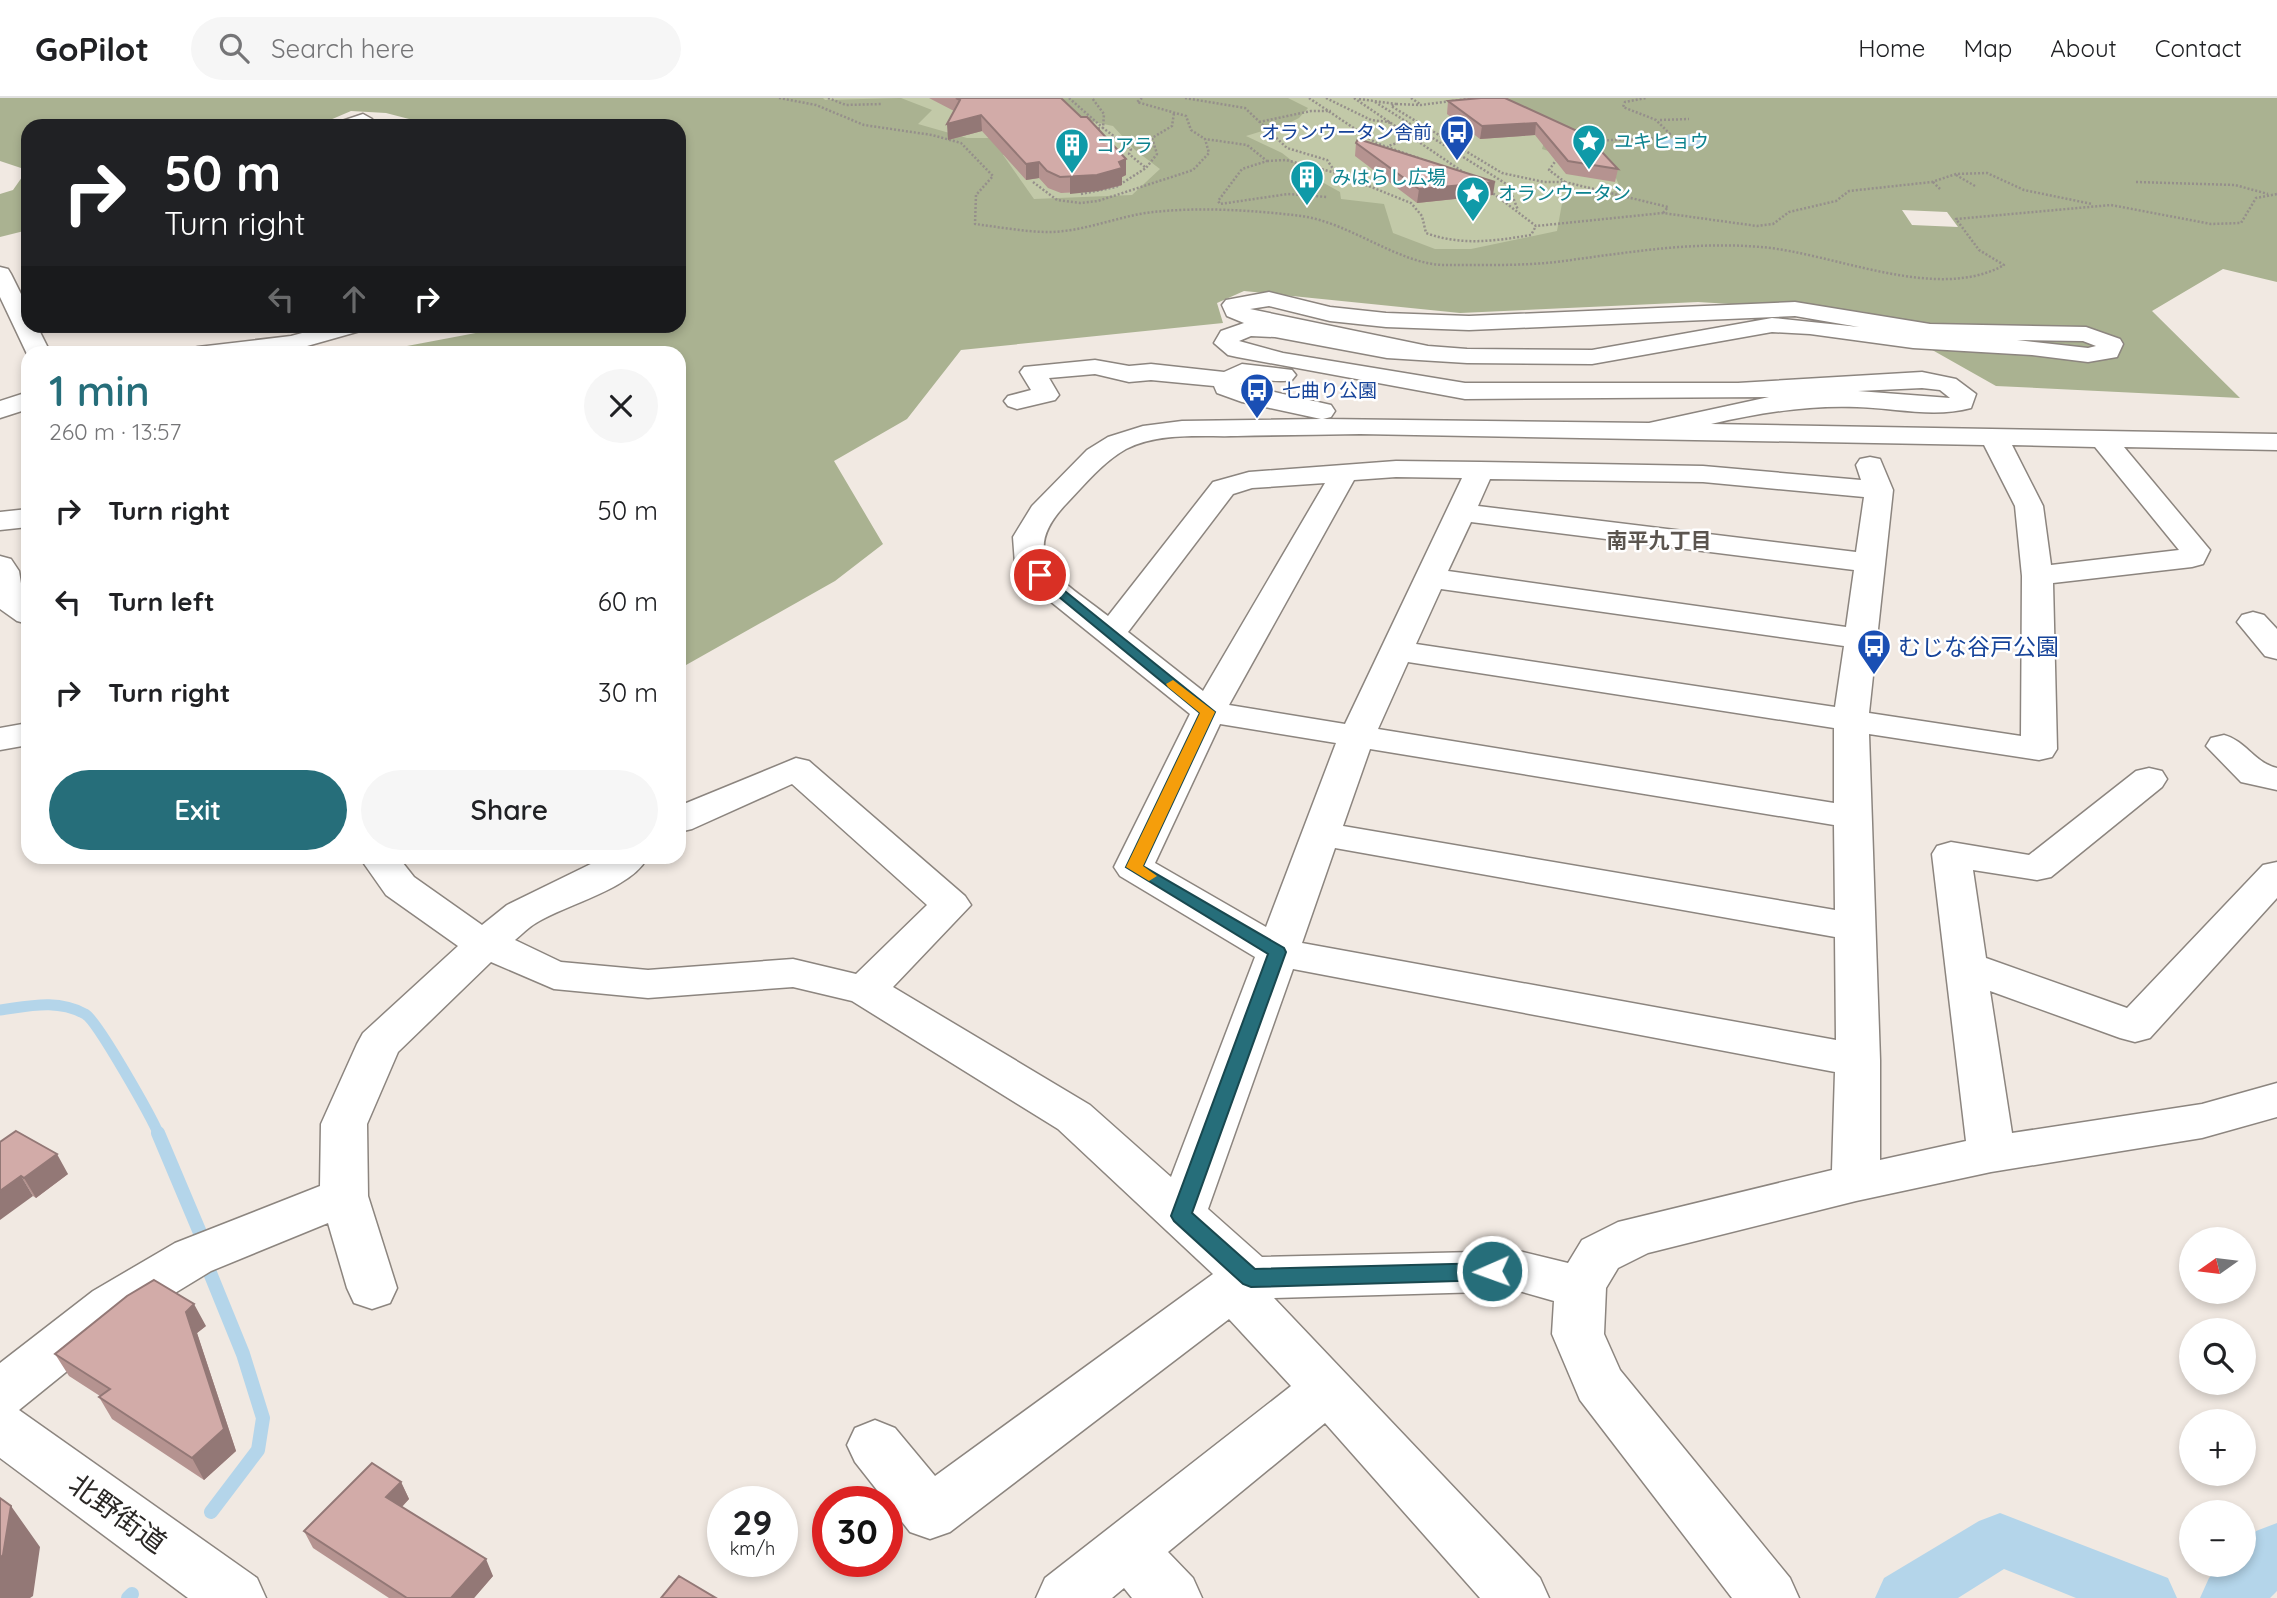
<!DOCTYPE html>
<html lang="en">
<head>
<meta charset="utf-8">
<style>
  body { margin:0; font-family:Quicksand,"Noto Sans JP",sans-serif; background:#f6f6f6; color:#202124; height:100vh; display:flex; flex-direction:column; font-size:26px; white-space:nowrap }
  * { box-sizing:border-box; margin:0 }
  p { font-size:23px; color:#757577 }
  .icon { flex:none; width:38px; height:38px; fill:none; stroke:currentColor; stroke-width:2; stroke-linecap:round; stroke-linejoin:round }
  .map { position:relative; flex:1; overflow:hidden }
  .drawer { position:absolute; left:21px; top:248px; width:665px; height:518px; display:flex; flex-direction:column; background:#fff; border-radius:21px; box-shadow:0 4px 10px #0003 }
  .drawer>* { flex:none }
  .guide { position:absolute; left:21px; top:21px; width:665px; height:214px; border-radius:21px; box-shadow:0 4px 10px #0003; background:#202124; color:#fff; overflow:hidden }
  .needle { width:46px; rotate:256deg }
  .controls { position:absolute; left:2179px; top:1129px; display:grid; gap:14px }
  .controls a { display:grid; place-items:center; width:77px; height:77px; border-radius:50%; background:#fff; box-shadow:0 4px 10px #0003; font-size:35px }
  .speed { position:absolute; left:707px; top:1388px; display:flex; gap:14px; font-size:35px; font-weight:700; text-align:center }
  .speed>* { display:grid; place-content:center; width:91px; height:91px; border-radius:50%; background:#fff; box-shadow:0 4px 10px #0003; line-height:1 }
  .speed small { font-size:18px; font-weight:400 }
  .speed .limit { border:10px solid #d22; background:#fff; color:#111 }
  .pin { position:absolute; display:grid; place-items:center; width:60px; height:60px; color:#fff; margin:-30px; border:4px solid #fff; border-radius:50%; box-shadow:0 2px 7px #0007 }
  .me { position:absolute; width:77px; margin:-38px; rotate:268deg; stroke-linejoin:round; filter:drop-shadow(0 0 5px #0008) }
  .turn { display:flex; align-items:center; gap:24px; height:147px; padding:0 28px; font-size:32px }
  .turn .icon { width:91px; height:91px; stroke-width:2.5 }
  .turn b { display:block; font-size:49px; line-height:60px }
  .lanes { display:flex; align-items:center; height:66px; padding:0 28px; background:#0003; justify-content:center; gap:35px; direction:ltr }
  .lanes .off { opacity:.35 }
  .round { display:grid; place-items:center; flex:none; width:74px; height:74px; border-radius:37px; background:#f6f6f6 }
  .head { display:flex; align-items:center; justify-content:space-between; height:119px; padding:0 28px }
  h1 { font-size:42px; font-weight:600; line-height:52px; color:#266e7a }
  .cta { display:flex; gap:14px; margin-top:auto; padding:14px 28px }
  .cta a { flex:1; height:80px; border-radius:42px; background:#266e7a; color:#fff; font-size:28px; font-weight:600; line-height:80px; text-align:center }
  .cta a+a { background:#f6f6f6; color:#202124 }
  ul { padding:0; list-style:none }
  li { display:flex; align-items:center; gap:21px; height:91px; padding:0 28px }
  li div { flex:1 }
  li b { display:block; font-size:26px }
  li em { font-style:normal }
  header { display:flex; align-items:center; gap:42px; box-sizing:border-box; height:98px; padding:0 35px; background:#fff; border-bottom:2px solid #e0e0e0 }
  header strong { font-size:33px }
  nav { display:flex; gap:38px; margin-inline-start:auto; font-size:24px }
  .search { width:490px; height:63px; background:#f6f6f6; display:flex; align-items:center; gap:18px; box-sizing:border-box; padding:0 24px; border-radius:38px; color:#757577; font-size:26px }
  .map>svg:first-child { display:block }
  .green { fill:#c2c9a8 }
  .forest { fill:#aab291; fill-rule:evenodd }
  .water { fill:#b4d5ea }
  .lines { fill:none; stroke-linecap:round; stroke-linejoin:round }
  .stream-far1 { stroke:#b4d5ea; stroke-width:11 }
  .stream { stroke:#b4d5ea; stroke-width:14 }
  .canal { fill:#b4d5ea; fill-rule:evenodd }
  .minor-casing { stroke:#8c857f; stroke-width:3 }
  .major-casing { stroke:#8c857f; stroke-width:3 }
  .path { stroke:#958f8b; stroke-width:2.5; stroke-dasharray:2 2; stroke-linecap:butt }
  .minor { fill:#fff; fill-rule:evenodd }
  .major { fill:#fff; fill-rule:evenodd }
  .wall { fill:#b59390 }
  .shaded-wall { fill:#937876 }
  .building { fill:#d2aba8; stroke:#937876; stroke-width:2 }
  .route { fill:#266e7a; stroke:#19484f; stroke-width:2 }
  .slow { fill:#f59e0b }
  .labels { text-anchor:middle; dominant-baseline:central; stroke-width:5; stroke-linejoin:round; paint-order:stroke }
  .far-transit-label { font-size:19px; fill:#164399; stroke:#fff; text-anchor:end }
  .far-culture-label { font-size:19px; fill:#0d838f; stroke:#fff; text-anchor:start }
  .far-neighbourhood-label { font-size:21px; font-weight:bold; fill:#5b554f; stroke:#fff }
  .transit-label { font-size:23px; fill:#164399; stroke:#fff; text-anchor:start }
  .near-street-label { font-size:28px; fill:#2b2826; stroke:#fff }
</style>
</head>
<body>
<header>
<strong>GoPilot</strong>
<div class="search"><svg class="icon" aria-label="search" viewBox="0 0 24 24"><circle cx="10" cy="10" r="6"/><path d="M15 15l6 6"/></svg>Search here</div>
<nav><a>Home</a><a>Map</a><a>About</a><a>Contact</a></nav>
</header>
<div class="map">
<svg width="2277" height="1500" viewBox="0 0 2277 1500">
  <rect width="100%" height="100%" fill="#f1e9e2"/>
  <path class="green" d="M800,0H1796L1875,99L1543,159L1045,128Z"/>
  <path class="forest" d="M0,0H823L825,2L901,0L932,12L918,26L967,40H1017L1019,48L1003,57L1034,101L1132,97L1160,71L1135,52L1113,28L1052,15L1027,0H1288L1308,10L1299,20L1291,24L1246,38L1282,55L1313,79L1340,94L1341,101L1384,106L1393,135L1435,151H1471L1557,133L1563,100L1621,92L1613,73L1542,51L1547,34L1551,32L1489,0H2277V184L2223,171L2152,213L2240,300L1996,288L1865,214L1698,204L1460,215L1244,193L1217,205L1223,225L961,252L907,321L834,363L883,446L835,483L679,571V256L370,255L513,228H679V28H436L386,15L351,13L316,28H28V132L0,139V96L13,92L27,72L0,63ZM1902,112L1947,114L1958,129L1912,127Z"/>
  <path class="water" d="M1691,36L1706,37L1708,46L1665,51L1655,44Z"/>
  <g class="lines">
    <path class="stream-far1" d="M0,912C30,908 57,901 85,916C97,922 152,1020 159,1037"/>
    <path class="stream" d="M158,1035L201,1137
      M206,1165L243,1256L263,1320L258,1352L211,1414
      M128,1500L132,1496"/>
    <path class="canal" d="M2000,1415L2168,1480L2177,1500H2076L2004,1471L1958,1500H1875L1884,1480L1979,1423Z
      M2277,1425V1493L2270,1500H2200L2209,1480L2222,1466H2244V1445L2256,1433Z"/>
    <g class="minor-casing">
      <path id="minor" d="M363,16L372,21C363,31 348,28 336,28L339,24Z
        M0,169L8,171L11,176L28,210V228H37L51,256H27L0,199Z
        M1269,194L1330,209L1386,215L1469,218L1795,204L1930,226L2086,229L2120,241L2123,246L2117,259L2088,264L2032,257L1913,250L1810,236L1772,234L1592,266L1467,265L1387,260L1275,239L1251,238L1239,243L1283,255L1465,285H1738L1922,274L1956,281L1976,296L1971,310C1934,320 1895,310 1857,309C1807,307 1760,315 1711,326L2277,336V352L2124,349L2210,452L2203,466L2192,469L2053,485L2057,651L2052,659L2039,662L1869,636L1880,962V1062L1966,1043L1932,756L1937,748L1951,744L2029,757L2136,673L2149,670L2162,673L2167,681L2162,689L2051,779L2037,782L1973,772L1986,860L2127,910L2263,767L2277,764V800L2150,940L2135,944L2120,940L1990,893L2012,1035L2202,1006L2277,985V1019L2202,1040L1991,1074L1856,1103L1648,1155L1618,1170L1606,1190L1604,1236L1620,1272L1790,1480L1799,1500H1732L1580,1302L1552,1236L1554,1203L1519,1193L1274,1200L1540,1480L1549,1500H1480L1325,1325L1168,1454L1193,1480L1202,1500H1132L1124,1490L1112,1500H1036L1045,1480L1291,1288L1229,1221L950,1434L930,1441L910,1434L855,1364L847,1347L855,1330L875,1322L895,1330L935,1378L1213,1176L1058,1031L852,903L793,889L648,900L554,891L491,864L398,954L367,1026L368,1098L397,1190L390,1205L372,1211L354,1205L347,1190L328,1125L211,1173L129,1223L19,1312L0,1319V1265L93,1193L175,1145L320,1088L321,1026L357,946L363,935L458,848L386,797L360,760H399L414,779L482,827L507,807L603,760H647C631,791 567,806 536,825C529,829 522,836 515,842L561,864L648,872L793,861L856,876L927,807L792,686L692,731L679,734V708L796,660L809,663L965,798L971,807L893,889L1090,1007L1171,1079L1255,859L1120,778L1114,769L1190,616L1040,495L1015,466L1013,439L1032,408L1087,352L1108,339L1143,328L1182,323L1321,321L1242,304L1217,295L1214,288L1151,282L1129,284L1095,276L1049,280L1059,297L1055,302L1017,311L1008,308L1004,303L1008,298L1031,292L1020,274L1024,269L1095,262L1129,268L1151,266L1224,274L1242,266L1292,272L1296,277L1292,282C1275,286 1254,277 1240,286L1331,307L1335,313L1331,319L1323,321L1649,325L1769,299L1465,301L1237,259L1228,257L1214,245L1221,233L1244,225L1227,218L1222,207L1226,202ZM1269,208L1330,223L1386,229L1469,232L1795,218L1859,229L1772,220L1592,252L1467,251L1428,248L1250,211ZM2017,242L2083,243L2096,248L2088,250ZM1922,290L1940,292L1950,300L1858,293ZM1360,336L1984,347L2015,408L2022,478L2021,638L1869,615L1893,392L1880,361L1870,359L1860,361L1856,367L1861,382L1703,368L1480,364L1396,363L1249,374L1213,384L1108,518C1064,483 1013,461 1067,405C1085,386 1103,364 1126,351C1159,334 1201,339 1237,338C1278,337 1319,337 1360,336ZM2012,347L2095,349L2179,452L2051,467L2043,408ZM1396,379L1462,380L1345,626L1229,607L1354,382ZM1490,381L1703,384L1864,399L1856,454L1478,408ZM1325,385L1203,593L1128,534L1233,396L1252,390ZM1471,424L1854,472L1846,529L1448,473ZM1441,491L1844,548L1835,609L1416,546ZM1408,564L1834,630V705L1378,631ZM1220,626L1336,645L1266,829L1155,765ZM1370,651L1834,727L1835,812L1343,728ZM1335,750L1835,839L1836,942L1302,845ZM1293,871L1835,974L1832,1072L1618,1124L1582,1142L1568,1165L1519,1153L1262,1159L1208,1111Z
        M328,228H364L360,233L293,252L265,256H186L189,251L198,249L291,238Z
        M28,294V311L0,320V303Z
        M28,411V429L0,432V414Z
        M0,458L11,461L19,473L23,498L28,501V526L17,523L0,511Z
        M2253,514L2264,517L2277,531V561L2265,558L2237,524L2242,517Z
        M28,625V647L0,652V630Z
        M2224,637C2246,643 2255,665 2277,670V692L2241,684L2206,648L2211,640Z"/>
    </g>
    <g class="major-casing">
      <path id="major" d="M0,1305L19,1312L257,1480L266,1500H188L0,1360Z"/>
    </g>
    <path class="path" d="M779,0L816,7L864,27L932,37L961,45L993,78L976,97L975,126C999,129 1025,134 1049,134C1083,134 1118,118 1153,114C1200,109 1253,112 1301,118C1349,124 1400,167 1445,167C1481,167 1520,168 1556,164C1625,155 1691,143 1761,149C1834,155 1937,205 2004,167L1979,152L1956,121L2111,107L2211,126L2241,125L2256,100L2277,96
      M828,0L846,7L882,6
      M1069,0L1103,30L1104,16L1092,0
      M1142,0L1137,4L1186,18L1191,32L1205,41
      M1185,0L1245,10L1287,50L1327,62L1336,75L1411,105L1422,118L1426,135C1461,148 1495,143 1531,137L1536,128
      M1309,0L1376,45L1435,66
      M1326,0L1371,22L1389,24L1400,44L1388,48
      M1354,0L1466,76
      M1411,0L1420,6
      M1359,1L1396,6L1391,8L1502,75L1544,84H1565L1668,109L1663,115
      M1375,4L1508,87L1518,112
      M1396,6L1421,7L1475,0
      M1660,22L1689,21
      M1259,24L1311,13H1331
      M1094,31L1103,30L1131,51L1129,56L1146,70L1157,56L1152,40L1172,28L1174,15
      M1587,43L1665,40L1670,36L1656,22L1623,9L1625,4L1646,0
      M1557,61L1549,72L1565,84
      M1267,63L1286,62L1336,75
      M1956,77L1975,88
      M1033,84L1057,102L1080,105L1098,103L1193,72L1209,55L1205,41L1247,47L1267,63L1242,71L1218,103L1220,106L1288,96L1327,99
      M1933,84L1940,91
      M2136,84L2235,87L2268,96
      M1490,93L1536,128L1663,115L1757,128L1773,126L1789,114L1836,103L1849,93L1932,84L1956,76L1987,75L2024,92L2092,106
      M1081,96L1116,89L1146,70"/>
    <use href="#minor" class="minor"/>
    <use href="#major" class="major"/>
  </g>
  <path class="wall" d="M929,0H1061L1126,77L1122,79V87L1098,93L1061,95L1048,90L1039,80L1026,82L982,33L948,42L954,13Z
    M1505,0L1618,71L1615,84L1566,76L1535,37L1480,41L1447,16L1448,3Z
    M1356,45L1493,97L1417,105L1355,58Z
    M0,1044L68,1076L36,1100L33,1098Z
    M206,1228L197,1235L236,1353L204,1382L112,1321L99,1299L100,1298L69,1278L55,1256Z
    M401,1384L409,1401L402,1409L493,1478L474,1500H389L313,1450L304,1433Z"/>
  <path class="shaded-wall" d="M981,17L982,33L948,42L947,26Z
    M1536,25L1535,37L1480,41L1482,28Z
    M1126,61V77L1122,79V87L1098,93L1070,96V79Z
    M1039,64V80L1026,82V66Z
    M1495,84L1493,97L1417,105L1419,91Z
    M57,1056L68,1076L36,1100L24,1080Z
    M21,1078L33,1098L0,1122V1093Z
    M194,1206L206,1228L197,1235L236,1353L204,1382L192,1360L186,1214Z
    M401,1384L409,1401L395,1416L386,1399Z
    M11,1408L40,1449L33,1498L30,1500H0V1460Z
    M486,1461L493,1478L474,1500H451Z"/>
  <path class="building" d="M956,0H1061L1081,19H1087L1126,61L1119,64L1122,70L1097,77L1060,79L1047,73L1039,64L1026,66L981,17L947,26L960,2Z
    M1481,0H1505L1586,37L1618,71L1568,63L1536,25L1482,28L1448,3Z
    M369,22L375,28H331Z
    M1358,41L1495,84L1419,91L1356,45Z
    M16,1033L57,1056L24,1080L21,1078L0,1093V1044Z
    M154,1182L194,1206L186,1214L224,1331L192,1360L99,1299L110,1291L55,1256L127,1198Z
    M372,1365L401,1384L386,1399L486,1461L451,1500H407L304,1433Z
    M0,1400L11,1408L3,1457L0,1460Z
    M679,1478L716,1500H661Z"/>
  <path class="route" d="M1040,473L1215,614L1143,768L1284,850L1286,854L1192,1115L1255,1171L1492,1165L1500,1167L1503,1173L1500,1179L1492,1182L1251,1189L1243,1186L1174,1123L1171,1118L1268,856L1126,769L1200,615L1036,480V475Z"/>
  <path class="slow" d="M1173,582L1215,614L1143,768L1157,778L1149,783L1126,769L1200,615L1168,589L1166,586Z"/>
  <defs>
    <g id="bus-pin" transform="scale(1.75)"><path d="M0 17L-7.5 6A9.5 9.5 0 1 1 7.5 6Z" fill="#1a4fb4" stroke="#fff"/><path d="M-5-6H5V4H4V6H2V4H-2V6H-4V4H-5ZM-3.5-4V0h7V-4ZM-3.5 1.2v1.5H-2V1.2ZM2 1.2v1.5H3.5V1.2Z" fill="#fff"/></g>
    <g id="sight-pin" transform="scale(1.75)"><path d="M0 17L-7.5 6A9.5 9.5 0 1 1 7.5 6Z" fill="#0f9aa8" stroke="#fff"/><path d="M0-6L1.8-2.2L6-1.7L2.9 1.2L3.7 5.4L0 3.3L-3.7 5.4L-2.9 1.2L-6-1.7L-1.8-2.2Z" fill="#fff"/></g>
    <g id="building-pin" transform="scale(1.75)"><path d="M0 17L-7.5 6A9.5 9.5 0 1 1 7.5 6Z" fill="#0f9aa8" stroke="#fff"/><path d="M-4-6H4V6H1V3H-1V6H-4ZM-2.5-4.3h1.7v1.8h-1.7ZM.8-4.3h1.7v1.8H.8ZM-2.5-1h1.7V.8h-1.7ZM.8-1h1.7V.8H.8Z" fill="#fff"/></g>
  </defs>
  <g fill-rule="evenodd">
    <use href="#bus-pin" x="1457" y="34"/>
    <use href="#sight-pin" x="1589" y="43"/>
    <use href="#building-pin" x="1072" y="47"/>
    <use href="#building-pin" x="1307" y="79"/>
    <use href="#sight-pin" x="1473" y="95"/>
    <use href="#bus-pin" x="1257" y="292"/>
    <use href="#bus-pin" x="1874" y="548"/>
  </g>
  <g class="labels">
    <g class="far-transit-label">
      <text x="1432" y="34">オランウータン舎前</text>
      <text x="1282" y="292" text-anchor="start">七曲り公園</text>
    </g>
    <g class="far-culture-label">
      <text x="1614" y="43">ユキヒョウ</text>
      <text x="1096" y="47">コアラ</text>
      <text x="1332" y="79">みはらし広場</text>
      <text x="1498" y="95">オランウータン</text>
    </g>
    <g class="far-neighbourhood-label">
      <text x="1659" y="442">南平九丁目</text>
    </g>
    <g class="transit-label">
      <text x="1898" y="548">むじな谷戸公園</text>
    </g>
    <g class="near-street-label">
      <text transform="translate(118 1415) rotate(36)">北野街道</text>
    </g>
  </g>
</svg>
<div class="controls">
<a><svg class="needle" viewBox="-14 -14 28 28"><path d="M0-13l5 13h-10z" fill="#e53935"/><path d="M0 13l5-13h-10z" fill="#757577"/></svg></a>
<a><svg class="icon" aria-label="search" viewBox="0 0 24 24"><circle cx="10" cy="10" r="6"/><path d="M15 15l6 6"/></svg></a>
<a>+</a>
<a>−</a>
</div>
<div class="speed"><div>29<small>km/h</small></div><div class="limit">30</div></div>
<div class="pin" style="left:1040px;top:477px;background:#d93025"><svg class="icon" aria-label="arrive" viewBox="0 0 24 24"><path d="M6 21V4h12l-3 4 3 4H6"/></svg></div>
<svg class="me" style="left:1492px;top:1173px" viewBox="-20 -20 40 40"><circle r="17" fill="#266e7a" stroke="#fff" stroke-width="3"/><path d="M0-11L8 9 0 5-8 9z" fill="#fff"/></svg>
<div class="guide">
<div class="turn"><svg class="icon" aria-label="right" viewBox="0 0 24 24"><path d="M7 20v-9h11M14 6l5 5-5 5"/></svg><div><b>50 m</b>Turn right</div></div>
<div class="lanes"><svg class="icon off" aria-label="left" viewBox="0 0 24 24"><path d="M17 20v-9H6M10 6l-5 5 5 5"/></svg><svg class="icon off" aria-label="ahead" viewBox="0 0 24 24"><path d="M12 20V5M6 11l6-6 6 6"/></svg><svg class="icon" aria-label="right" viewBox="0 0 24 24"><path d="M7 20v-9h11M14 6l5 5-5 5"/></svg></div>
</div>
<section class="drawer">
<div class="head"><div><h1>1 min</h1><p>260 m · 13:57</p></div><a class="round"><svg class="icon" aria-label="close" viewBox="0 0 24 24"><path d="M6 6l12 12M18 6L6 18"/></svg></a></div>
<ul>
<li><svg class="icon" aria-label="right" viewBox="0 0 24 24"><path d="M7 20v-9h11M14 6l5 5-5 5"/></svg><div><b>Turn right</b></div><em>50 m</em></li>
<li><svg class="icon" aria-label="left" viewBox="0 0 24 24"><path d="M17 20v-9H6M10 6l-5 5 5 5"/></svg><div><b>Turn left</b></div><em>60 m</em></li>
<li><svg class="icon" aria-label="right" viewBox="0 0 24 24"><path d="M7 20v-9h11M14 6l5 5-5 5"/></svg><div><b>Turn right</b></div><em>30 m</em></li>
</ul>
<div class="cta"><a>Exit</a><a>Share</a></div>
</section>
</div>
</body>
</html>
